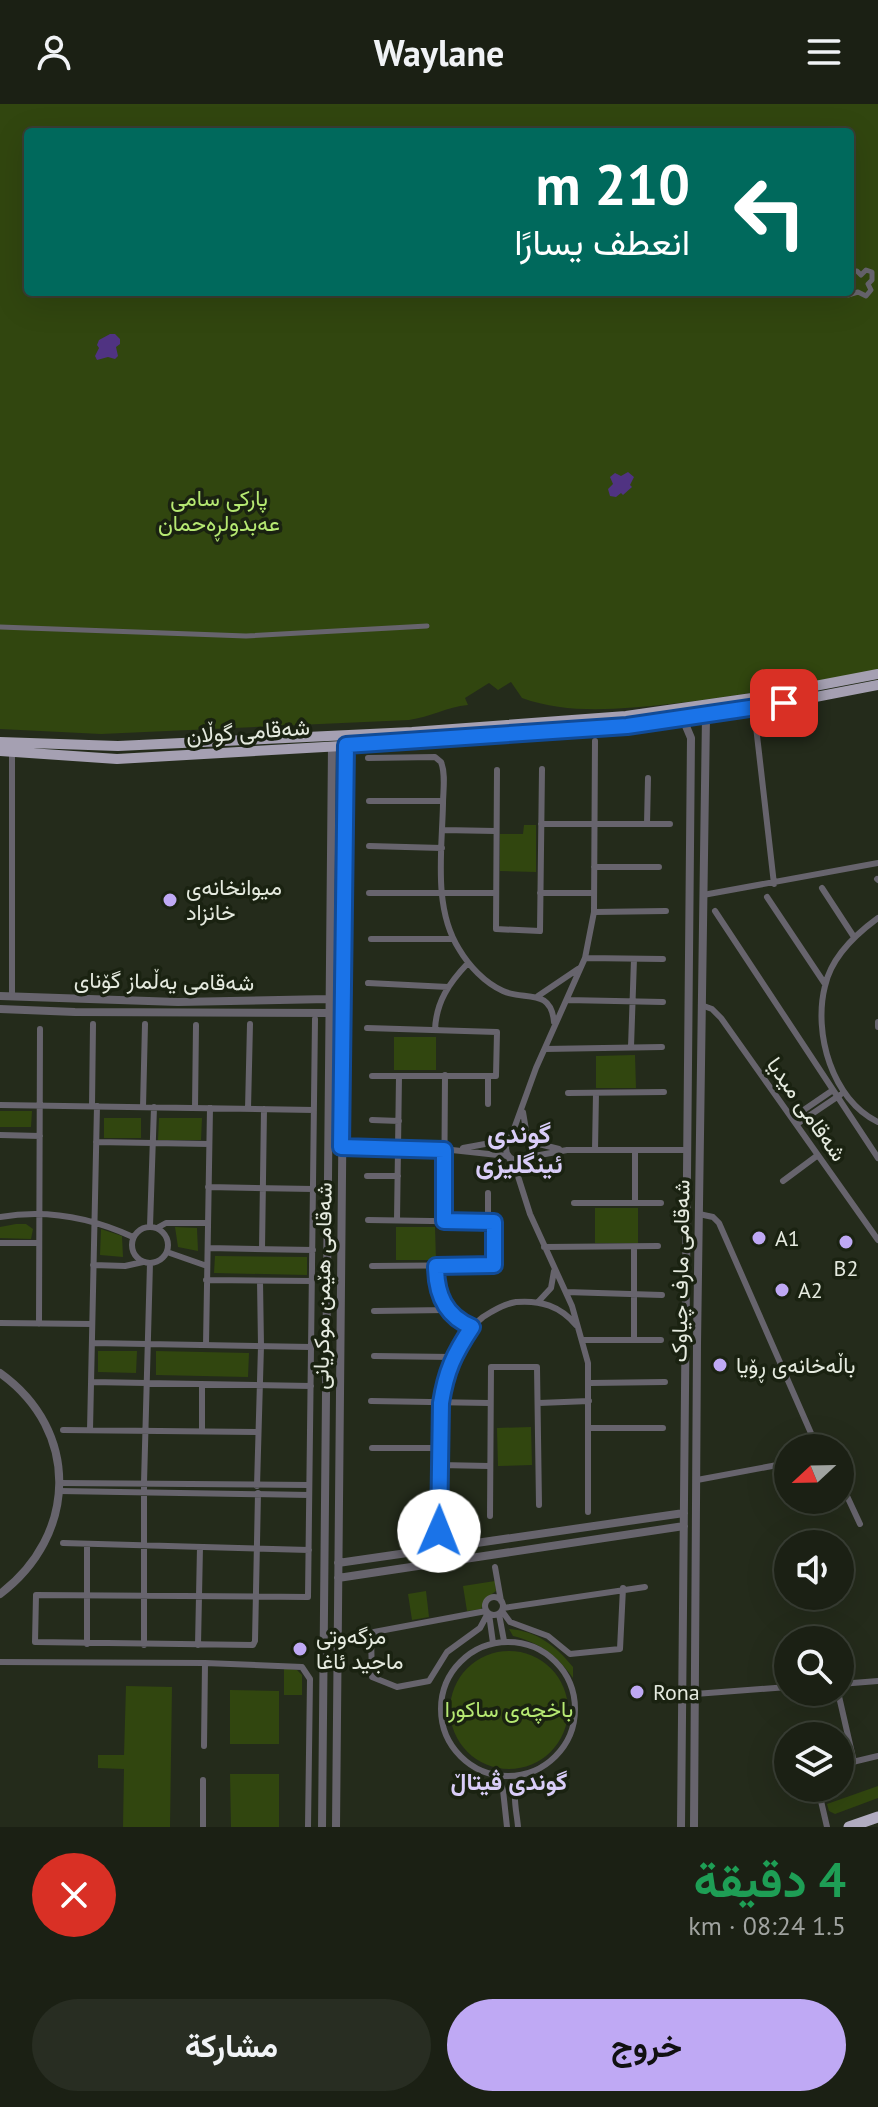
<!DOCTYPE html>
<html lang="ar">
<head>
<meta charset="utf-8">
<style>
  body { margin:0; font-family:"PT Sans",Vazirmatn,sans-serif; background:#282d22; color:#f1f3f6; direction:rtl; height:100vh; display:flex; flex-direction:column; font-size:30px; white-space:nowrap }
  * { box-sizing:border-box; margin:0 }
  p { font-size:26px; color:#a0a3a0 }
  .icon { flex:none; width:44px; height:44px; fill:none; stroke:currentColor; stroke-width:2; stroke-linecap:round; stroke-linejoin:round }
  .map { position:relative; height:1723px; overflow:hidden; direction:ltr }
  .panel { display:flex; flex-direction:column; background:#1b2014; flex:1 }
  .panel>* { flex:none }
  .banner { position:absolute; left:24px; top:24px; width:830px; height:168px; border-radius:8px; box-shadow:0 8px 32px #0002,0 0 0 2px #393e34; direction:rtl; background:#00695c; color:#fff; overflow:hidden }
  .needle { width:52px; rotate:248deg }
  .buttons { position:absolute; left:774px; top:1330px; display:grid; gap:16px }
  .buttons a { display:grid; place-items:center; width:80px; height:80px; border-radius:50%; background:#1b2014; box-shadow:0 8px 32px #0002,0 0 0 2px #393e34; font-size:40px }
  .pin { position:absolute; display:grid; place-items:center; width:68px; height:68px; color:#fff; margin:-34px; border-radius:16px; box-shadow:0 4px 12px #0006 }
  .me { position:absolute; width:88px; margin:-44px; rotate:1deg; stroke-linejoin:round; filter:drop-shadow(0 0 6px #0008) }
  .turn { display:flex; align-items:center; gap:28px; height:168px; padding:0 32px; font-size:36px }
  .turn .icon { width:104px; height:104px; stroke-width:2.5 }
  .turn b { display:block; font-size:56px; line-height:68px }
  .round { display:grid; place-items:center; flex:none; width:84px; height:84px; border-radius:42px; background:#282d22 }
  .overview { display:flex; align-items:center; justify-content:space-between; height:136px; padding:0 32px }
  h1 { font-size:48px; font-weight:700; line-height:60px; color:#1e9e55 }
  .button { display:flex; gap:16px; margin-top:auto; padding:16px 32px }
  .button a { flex:1; height:92px; border-radius:48px; background:#bfa9f4; color:#111; font-size:32px; font-weight:700; line-height:92px; text-align:center }
  .button a+a { background:#282d22; color:#f1f3f6 }
  header { display:flex; justify-content:space-between; align-items:center; height:104px; padding:0 32px; background:#1b2014; font-size:36px; font-weight:700 }
  .map>svg:first-child { display:block }
  .green { fill:#31460f; fill-rule:evenodd }
  .water { fill:#503382 }
  .lines { fill:none; stroke-linecap:round; stroke-linejoin:round }
  .pedestrian { stroke:#67646d; stroke-width:5 }
  .minor { stroke:#67646d; stroke-width:6 }
  .tertiary { stroke:#67646d; stroke-width:8 }
  .primary { stroke:#a5a0b2; stroke-width:10 }
  .trunk { stroke:#b1acc0; stroke-width:11 }
  .route-casing { stroke:#114b97; stroke-width:20 }
  .route { stroke:#1a73e8; stroke-width:14 }
  .poi-dot { fill:#bfa9f4; stroke:#1a2211; stroke-width:3 }
  .labels { text-anchor:middle; dominant-baseline:central; stroke-width:7; stroke-linejoin:round; paint-order:stroke }
  .park-label { font-size:22px; fill:#b6e972; stroke:#1a2211 }
  .street-label { font-size:22px; fill:#e5eadf; stroke:#1a2211 }
  .poi-label { font-size:22px; fill:#e5eadf; stroke:#1a2211; text-anchor:start }
  .neighbourhood-label { font-size:24px; font-weight:bold; fill:#d9cdf8; stroke:#1a2211 }
  .quarter-label { font-size:26px; font-weight:bold; fill:#d9cdf8; stroke:#1a2211 }
</style>
</head>
<body>
<header><svg class="icon" aria-label="menu" viewBox="0 0 24 24"><path d="M4 6h16M4 12h16M4 18h16"/></svg>Waylane<svg class="icon" aria-label="person" viewBox="0 0 24 24"><circle cx="12" cy="8" r="4"/><path d="M4 21q1-7 8-7t8 7"/></svg></header>
<div class="map">
<svg width="878" height="1723" viewBox="0 0 878 1723">
  <rect width="100%" height="100%" fill="#242b1b"/>
  <path class="green" d="M0,0H878V567C809,579 740,592 670,600C621,605 569,611 522,594L511,578L498,586L489,579L465,594L468,601C447,603 430,613 409,616L101,630L0,625ZM28,28H850V188H28Z
    M524,721H536V768L500,767V730H523Z
    M394,933H436V966H394Z
    M635,951L636,984H596V952Z
    M0,1007H32L31,1023H0Z
    M104,1014H141V1034H104Z
    M159,1014H202L201,1036H158Z
    M595,1104H638V1139H595Z
    M16,1120H26L33,1125L31,1135L0,1134V1123Z
    M175,1123L197,1124L198,1147L178,1143Z
    M396,1123H435L436,1156H396Z
    M101,1125L122,1132L123,1153L100,1151Z
    M215,1152L307,1153V1171L214,1169Z
    M98,1247H137L136,1269L98,1268Z
    M156,1247L249,1249L248,1273L156,1271Z
    M531,1323L532,1361L498,1362L497,1324Z
    M495,1477L496,1487L485,1495L481,1505L467,1507L463,1482Z
    M426,1487L429,1513L412,1516L408,1490Z
    M509,1525C537,1527 556,1542 573,1563V1574C557,1551 540,1539 513,1532Z
    M450 1606a59 59 0 1 1 118 0a59 59 0 1 1-118 0Z
    M284,1564L297,1566L302,1571V1591H284Z
    M126,1582L172,1583L170,1723H123L124,1665L98,1664V1651H124Z
    M230,1586L279,1587V1640H230Z
    M230,1670H279V1723H231Z
    M878,1682V1694L835,1710L829,1707L827,1700Z"/>
  <path class="water" d="M110,230H115L120,235V240L116,243L118,252L115,255L108,253L97,256L95,252L99,244L97,241L99,236Z
    M628,368L634,373L630,381L632,383L623,391L621,389L616,393L610,392L608,385L613,380L610,373L615,369L621,372Z"/>
  <g class="lines">
    <path class="pedestrian" d="M850,177V178
      M845,188L848,191L858,188L866,192L871,186L868,180L872,176V168L866,166L861,171L857,167H850
      M0,523L246,532L427,522"/>
    <path class="minor" d="M754,605L774,780
      M12,648V892
      M368,654L435,653L441,658C446,670 443,687 443,700C442,747 433,804 459,845C469,862 485,879 503,887C524,897 551,883 554,918
      M497,666L496,825L540,827L542,665
      M369,697H443
      M541,720H670
      M647,720L648,674
      M443,726L495,727
      M369,742L442,744
      M594,763H659
      M877,775L878,776
      M822,784L854,833
      M369,789H496
      M540,789H594
      M703,791L878,759
      M767,793L825,880
      M715,807L878,1054
      M594,808L666,807
      M878,814C856,830 831,854 825,882C813,929 832,996 878,1018
      M371,835H453
      M585,854L663,855
      M368,879L448,883
      M538,892L578,865
      M567,896L663,898
      M701,901L712,905L721,914L878,1136
      M878,918V923
      M367,924L497,928L496,972H372
      M435,926C436,898 449,879 468,859
      M631,943L634,855
      M545,945L662,943
      M568,989L664,988
      M488,1000V972
      M0,1001L314,1006
      M92,1002L93,920
      M143,1003L145,920
      M195,1004L196,921
      M248,1005L250,920
      M523,1008L527,1032
      M792,1014L833,986
      M372,1016L399,1017
      M797,1020L840,991
      M506 1044a13 13 0 1 1 26 0a13 13 0 1 1-26 0Z
      M0,1031L40,1032
      M511,1033L536,964L585,854L594,808L595,637
      M96,1038L209,1040
      M531,1038L559,1045
      M341,1043L452,1046L507,1052
      M463,1044L507,1036
      M595,1046L596,989
      M635,1046V1099
      M529,1053L567,1046H687
      M509,1054L516,1066L530,1110L572,1202L588,1259V1408
      M367,1072H398
      M783,1077L818,1051
      M208,1083L313,1085
      M574,1099H661
      M699,1110L713,1113L719,1119L814,1336L815,1344
      M0,1113C46,1105 92,1114 133,1133
      M368,1116L494,1118V1161L372,1162
      M397,1116L399,972
      M444,1117L445,971
      M488,1118V1089
      M150,1122L154,1003
      M132 1141a18 18 0 1 1 36 0a18 18 0 1 1-36 0Z
      M157,1124L166,1119H208
      M0,1139H39
      M544,1143L658,1142
      M208,1144L313,1146
      M262,1145L264,1005
      M167,1148L207,1162
      M93,1161L125,1162L143,1158
      M436,1162C436,1190 445,1212 472,1223
      M206,1176L312,1177
      M566,1188L662,1191
      M538,1198L551,1184L554,1167
      M374,1207L446,1206
      M0,1219L92,1220
      M39,1220L40,925
      M582,1236H661
      M634,1236V1143
      M92,1239L311,1243
      M206,1241L210,1004
      M374,1252L452,1253
      M91,1278L311,1282
      M590,1279L665,1278
      M371,1297L489,1299
      M539,1299L589,1297
      M589,1324H663
      M63,1326L258,1328
      M90,1326L97,1002
      M202,1327V1280
      M372,1344H440
      M440,1361L489,1362
      M697,1376L788,1359
      M840,1377L860,1420
      M59,1379L309,1381
      M257,1382L261,1242L260,1177
      M59,1387L309,1391
      M258,1389L255,1537L253,1541L35,1538L36,1491L308,1493L315,915
      M490,1412L491,1263H537L539,1401
      M439,1427C440,1362 425,1257 483,1213C494,1206 504,1200 516,1198C541,1196 560,1202 576,1221
      M63,1439L309,1446
      M87,1440V1540
      M495,1463L501,1497
      M485 1502a9 9 0 1 1 18 0a9 9 0 1 1-18 0Z
      M503,1504L645,1483
      M486,1507L374,1528L371,1532L372,1573L397,1583L429,1577L447,1548L480,1524L488,1509
      M502,1507L510,1518L548,1532L570,1550L620,1545L623,1484
      M489,1510L493,1539
      M499,1510L504,1537
      M441 1605a67 67 0 1 1 134 0a67 67 0 1 1-134 0Z
      M144,1541V1379L150,1159
      M198,1541L200,1443
      M0,1558L205,1559L302,1563L310,1575L308,1723
      M840,1580L878,1577
      M838,1588L854,1658
      M695,1590L788,1583
      M204,1642L205,1559
      M840,1661L878,1652
      M498,1672L503,1686L507,1723
      M818,1684L827,1723
      M203,1723V1676
      M518,1723C517,1708 510,1685 521,1673"/>
    <path class="tertiary" d="M0,892L178,898L329,895
      M0,905L75,908L329,909
      M0,1269C81,1327 77,1432 0,1490
      M338,1459L684,1409
      M338,1474L684,1422
      M322,1723L332,642
      M336,1723L346,641
      M681,1723L691,634L683,615
      M694,1723L697,1240L706,612"/>
    <path class="primary" d="M0,638L118,642L412,628L626,612L752,594L878,570
      M0,647L117,655L412,638L683,615L754,605L878,581"/>
    <path class="trunk" d="M849,1723L878,1713"/>
  </g>
  <g class="lines">
    <g class="route-casing">
      <path id="route" d="M439,1427L441,1299C446,1267 454,1250 472,1223C445,1212 436,1190 436,1162L494,1161V1118L444,1117V1046L341,1043L346,641L627,622L784,599"/>
    </g>
    <use href="#route" class="route"/>
  </g>
  <g class="poi-dot">
    <circle cx="170" cy="796" r="8"/>
    <circle cx="759" cy="1134" r="8"/>
    <circle cx="846" cy="1138" r="8"/>
    <circle cx="782" cy="1186" r="8"/>
    <circle cx="720" cy="1261" r="8"/>
    <circle cx="300" cy="1545" r="8"/>
    <circle cx="637" cy="1588" r="8"/>
  </g>
  <g class="labels">
    <g class="park-label">
      <text x="219" y="394">پارکی سامی<tspan x="219" dy="25">عەبدولڕەحمان</tspan></text>
      <text x="509" y="1605">باخچەی ساکورا</text>
    </g>
    <g class="street-label">
      <text transform="translate(248 627) rotate(-4)">شەقامی گوڵان</text>
      <text transform="translate(164 877) rotate(1)">شەقامی یەڵماز گۆنای</text>
      <text transform="translate(807 1005) rotate(55)">شەقامی میدیا</text>
      <text transform="translate(680 1167) rotate(-89)">شەقامی مارف چیاوک</text>
      <text transform="translate(322 1182) rotate(-89)">شەقامی هێمن موکریانی</text>
    </g>
    <g class="poi-label">
      <text x="186" y="783">میوانخانەی<tspan x="186" dy="25">خانزاد</tspan></text>
      <text x="775" y="1134">A1</text>
      <text x="846" y="1164" text-anchor="middle">B2</text>
      <text x="798" y="1186">A2</text>
      <text x="736" y="1261">باڵەخانەی ڕۆیا</text>
      <text x="316" y="1532">مزگەوتی<tspan x="316" dy="25">ماجید ئاغا</tspan></text>
      <text x="653" y="1588">Rona</text>
    </g>
    <g class="neighbourhood-label">
      <text x="509" y="1677">گوندی ڤیتاڵ</text>
    </g>
    <g class="quarter-label">
      <text x="519" y="1029">گوندی<tspan x="519" dy="30">ئینگلیزی</tspan></text>
    </g>
  </g>
</svg>
<div class="buttons">
<a><svg class="needle" viewBox="-14 -14 28 28"><path d="M0-13l5 13h-10z" fill="#e53935"/><path d="M0 13l5-13h-10z" fill="#a0a3a0"/></svg></a>
<a><svg class="icon" aria-label="sound" viewBox="0 0 24 24"><path d="M4 9h4l5-4v14l-5-4H4zM17 9q2 3 0 6"/></svg></a>
<a><svg class="icon" aria-label="search" viewBox="0 0 24 24"><circle cx="10" cy="10" r="6"/><path d="M15 15l6 6"/></svg></a>
<a><svg class="icon" aria-label="layers" viewBox="0 0 24 24"><path d="M12 4l9 5-9 5-9-5zM3 14l9 5 9-5"/></svg></a>
</div>
<div class="pin" style="left:784px;top:599px;background:#d93025"><svg class="icon" aria-label="arrive" viewBox="0 0 24 24"><path d="M6 21V4h12l-3 4 3 4H6"/></svg></div>
<svg class="me" style="left:439px;top:1427px" viewBox="-20 -20 40 40"><circle r="19" fill="#fff"/><path d="M0-13L10 11 0 6-10 11z" fill="#1a73e8"/></svg>
<div class="banner">
<div class="turn"><svg class="icon" aria-label="left" viewBox="0 0 24 24"><path d="M17 20v-9H6M10 6l-5 5 5 5"/></svg><div><b>210 m</b>انعطف يسارًا</div></div>
</div>
</div>
<section class="panel">
<div class="overview"><div><h1>4 دقيقة</h1><p>1.5 km · 08:24</p></div><a class="round" style="background:#d93025;color:#fff"><svg class="icon" aria-label="close" viewBox="0 0 24 24"><path d="M6 6l12 12M18 6L6 18"/></svg></a></div>
<div class="button"><a>خروج</a><a>مشاركة</a></div>
</section>
</body>
</html>
